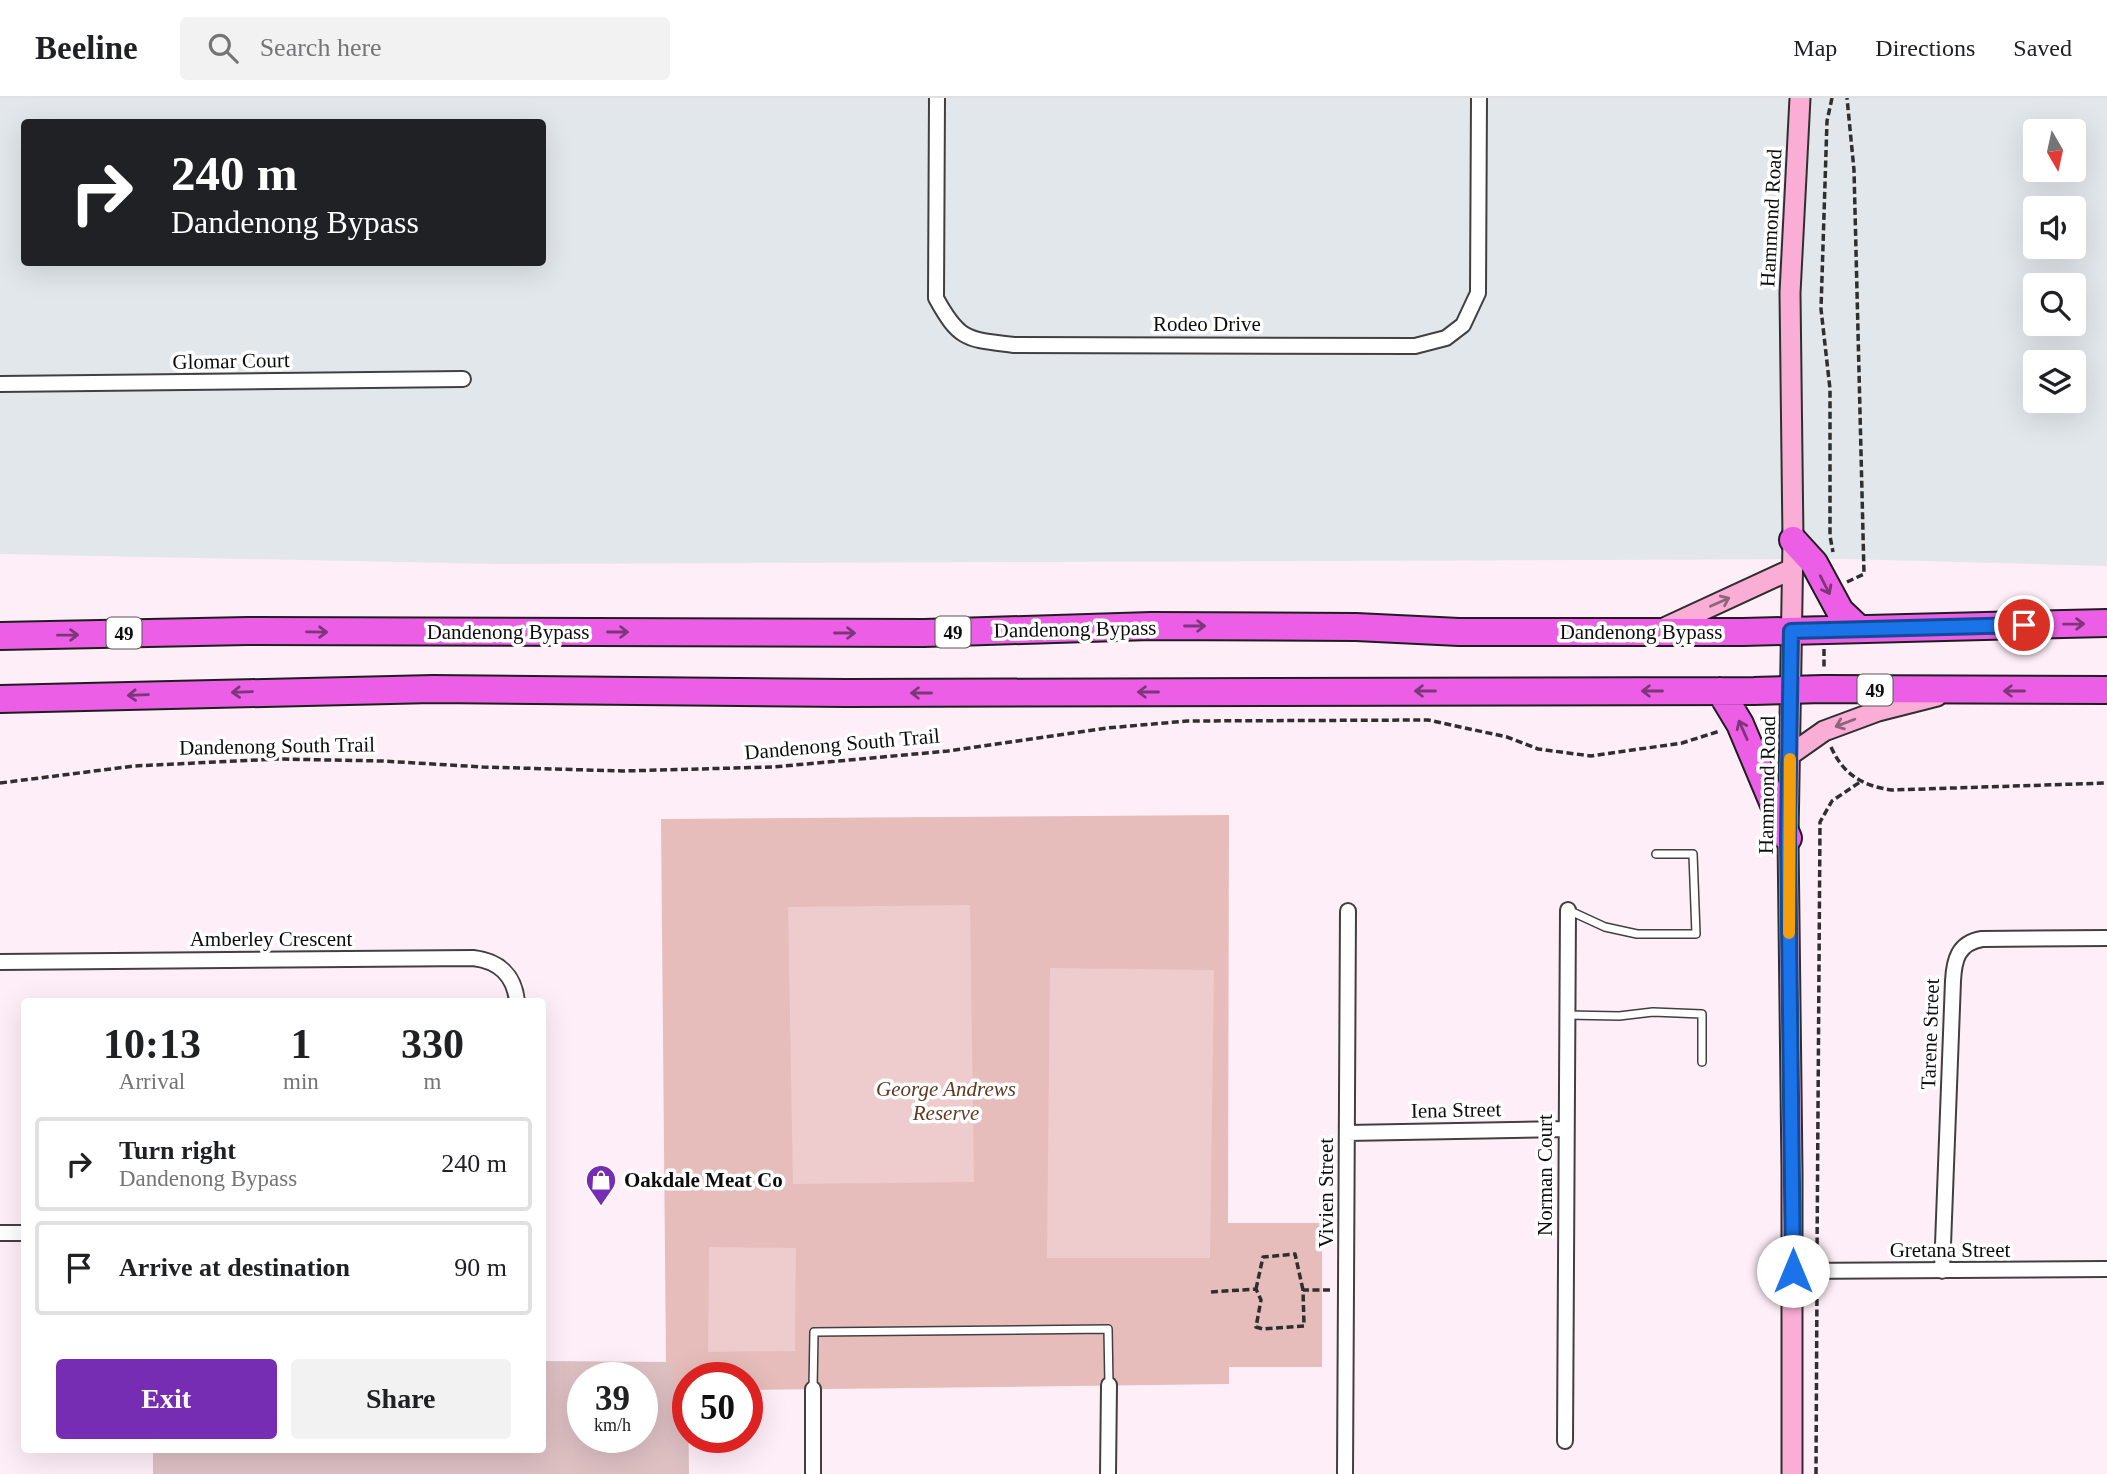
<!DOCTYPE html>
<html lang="en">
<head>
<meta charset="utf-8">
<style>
  body { margin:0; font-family:"Times New Roman",serif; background:#f2f2f2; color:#202124; height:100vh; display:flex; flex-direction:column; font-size:26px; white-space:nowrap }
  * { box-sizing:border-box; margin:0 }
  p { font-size:23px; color:#757577 }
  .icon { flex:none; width:38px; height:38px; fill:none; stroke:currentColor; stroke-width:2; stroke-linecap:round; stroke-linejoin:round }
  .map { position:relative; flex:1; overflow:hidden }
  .panel { position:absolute; left:21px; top:900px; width:525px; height:455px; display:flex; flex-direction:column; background:#fff; border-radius:7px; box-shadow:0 7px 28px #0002 }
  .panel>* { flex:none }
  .banner { position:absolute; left:21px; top:21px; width:525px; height:147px; border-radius:7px; box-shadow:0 7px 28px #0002; background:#202124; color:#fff; overflow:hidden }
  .needle { width:46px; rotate:171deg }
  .fabs { position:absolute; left:2023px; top:21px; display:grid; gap:14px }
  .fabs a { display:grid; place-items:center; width:63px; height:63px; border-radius:7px; background:#fff; box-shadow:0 7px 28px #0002; font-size:35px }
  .speed { position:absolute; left:567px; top:1264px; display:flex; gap:14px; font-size:35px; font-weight:700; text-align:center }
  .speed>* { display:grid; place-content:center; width:91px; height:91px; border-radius:50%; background:#fff; box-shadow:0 7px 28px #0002; line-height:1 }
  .speed small { font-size:18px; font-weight:400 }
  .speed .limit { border:10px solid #d22; background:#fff; color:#111 }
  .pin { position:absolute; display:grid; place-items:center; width:60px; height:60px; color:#fff; margin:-30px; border:4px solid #fff; border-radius:50%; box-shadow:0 2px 7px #0007 }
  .me { position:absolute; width:77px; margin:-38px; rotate:0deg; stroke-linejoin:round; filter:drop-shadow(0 0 5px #0008) }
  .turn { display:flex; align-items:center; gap:24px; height:147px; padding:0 35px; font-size:32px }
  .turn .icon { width:91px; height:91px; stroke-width:2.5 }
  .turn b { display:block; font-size:49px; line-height:60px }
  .eta { display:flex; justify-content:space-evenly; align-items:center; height:119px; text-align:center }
  .eta b { font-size:42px; font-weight:700; line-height:49px }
  .button { display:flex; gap:14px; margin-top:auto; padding:14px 35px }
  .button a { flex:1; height:80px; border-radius:7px; background:#762db4; color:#fff; font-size:28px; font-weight:700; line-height:80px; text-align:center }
  .button a+a { background:#f2f2f2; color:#202124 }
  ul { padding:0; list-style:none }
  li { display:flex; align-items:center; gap:21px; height:94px; margin:0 14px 10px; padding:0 21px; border:4px solid #e0e0e0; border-radius:7px }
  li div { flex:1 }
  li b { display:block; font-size:26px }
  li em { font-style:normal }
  header { display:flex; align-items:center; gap:42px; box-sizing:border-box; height:98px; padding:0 35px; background:#fff; border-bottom:2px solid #e0e0e0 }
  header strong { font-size:33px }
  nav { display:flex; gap:38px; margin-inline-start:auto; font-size:24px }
  .search { width:490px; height:63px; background:#f2f2f2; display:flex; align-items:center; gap:18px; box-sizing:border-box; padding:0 24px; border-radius:7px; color:#757577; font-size:26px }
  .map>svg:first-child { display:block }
  .industrial { fill:#e2e7eb; fill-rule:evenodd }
  .green { fill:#e6bdba }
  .cemetery { fill:#dec0c3; fill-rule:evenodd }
  .pitch { fill:#eecbcd }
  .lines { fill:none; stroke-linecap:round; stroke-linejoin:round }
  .lane-casing { stroke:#404040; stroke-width:10 }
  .street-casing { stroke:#404040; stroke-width:18 }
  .secondary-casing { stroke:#2f2f2f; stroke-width:23 }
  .highway-casing { stroke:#1e1e1e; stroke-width:30 }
  .path { stroke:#2f2f2f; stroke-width:3.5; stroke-dasharray:7 3.5; stroke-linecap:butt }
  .lane { stroke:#fff; stroke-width:7 }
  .street { stroke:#fff; stroke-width:14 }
  .secondary { stroke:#faadd5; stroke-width:19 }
  .highway { stroke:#eb5ee5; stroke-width:26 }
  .oneway { stroke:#7c3679 }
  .oneway2 { stroke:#8f657b }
  .route-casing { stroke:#114b97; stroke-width:18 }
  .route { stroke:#1a73e8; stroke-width:12 }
  .slow { stroke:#f59e0b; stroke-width:12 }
  .labels { text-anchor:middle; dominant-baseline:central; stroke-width:7; stroke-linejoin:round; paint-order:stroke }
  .shield { fill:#fff; stroke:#565656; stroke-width:2 }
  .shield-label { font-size:19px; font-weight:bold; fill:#0d0d0d }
  .street-label { font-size:21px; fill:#0d0d0d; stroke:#fff }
  .park-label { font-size:21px; font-style:italic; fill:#613921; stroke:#fff }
  .poi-label { font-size:21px; font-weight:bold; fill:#0d0d0d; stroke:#fff; text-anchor:start }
</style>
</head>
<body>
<header>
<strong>Beeline</strong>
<div class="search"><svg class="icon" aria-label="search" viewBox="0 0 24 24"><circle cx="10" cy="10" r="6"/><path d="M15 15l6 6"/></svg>Search here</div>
<nav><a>Map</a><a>Directions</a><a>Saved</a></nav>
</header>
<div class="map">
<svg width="2107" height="1376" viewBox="0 0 2107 1376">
  <rect width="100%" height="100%" fill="#feeef8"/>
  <path class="industrial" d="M0,0H2107V468L1846,461L497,466L0,456ZM24,24H542V164H24ZM2035,33H2074V72H2035ZM2035,110H2074V149H2035ZM2035,187H2074V226H2035ZM2035,264H2074V303H2035Z"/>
  <path class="green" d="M1229,717L1228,1125H1322V1269H1229V1286L747,1292V1279H688V1292H673V1264H666L661,721Z"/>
  <path class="cemetery" d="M543,1263L673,1264V1292H688L689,1376H153V1351H542ZM642,1279V1339H583V1279Z"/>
  <path class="pitch" d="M970,807L974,1084L793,1086L788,809Z
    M1050,870L1214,872L1210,1160H1047Z
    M709,1149L796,1150L795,1253L708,1254Z"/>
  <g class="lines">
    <g class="lane-casing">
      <path id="lane" d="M1568,812L1605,829L1637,836H1696L1693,756H1656
        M1567,917L1619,918L1653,914L1702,916V964
        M813,1291L814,1234L1108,1231L1109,1287"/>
    </g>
    <g class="street-casing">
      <path id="street" d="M937,0L936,200C960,244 968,241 1014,247L1415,248L1446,240L1463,227L1478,195L1479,0
        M0,286L463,281
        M0,864L473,860C499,863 514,877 517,903
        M1347,1035L1566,1031
        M0,1135H24
        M1793,1173L2107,1171
        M1942,1173L1953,883C1954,862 1958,845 1982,841L2107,840
        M1565,1343L1568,812
        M813,1376V1291
        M1108,1376L1109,1287
        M1345,1376L1348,813"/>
    </g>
    <g class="secondary-casing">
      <path id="secondary" d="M1662,531L1792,471
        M1790,657L1824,633L1878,613L1937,598
        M1792,1376V1073L1788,740L1793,442L1790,195L1800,0"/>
    </g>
    <g class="highway-casing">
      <path id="highway" d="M1793,442L1814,465L1840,513L1859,531
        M0,538L248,533L924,535L1151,528L1356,529L1459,534H1743L2107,525
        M1720,593L1740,626L1788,740
        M0,601L433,591L846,595L1754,593L1823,591L2107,592"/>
    </g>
    <path class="path" d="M1832,0L1827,23L1821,211L1830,291V438L1833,454
      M1847,484L1864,476L1854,72L1847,0
      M1824,551V572
      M1831,649C1843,676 1862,688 1892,692L2107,685
      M0,685L134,668L278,661L383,663L483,669L623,673L773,669L948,653L1107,630L1187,623L1428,622L1507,639L1538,651L1591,658L1682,645L1720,633
      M1817,1157L1820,724L1832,703L1860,684
      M1256,1191L1263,1159L1295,1156L1303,1192
      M1211,1194L1256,1191L1261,1202L1256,1229L1263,1231L1304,1228L1303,1192H1331
      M1816,1376L1817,1186"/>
    <use href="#lane" class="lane"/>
    <use href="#street" class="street"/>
    <use href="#secondary" class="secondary"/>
    <use href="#highway" class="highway"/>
  </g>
  <defs><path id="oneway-shaft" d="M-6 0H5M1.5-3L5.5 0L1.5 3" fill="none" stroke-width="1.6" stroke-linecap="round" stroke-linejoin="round" transform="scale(1.75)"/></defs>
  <g class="oneway">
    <use href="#oneway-shaft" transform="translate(1825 487) rotate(63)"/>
    <use href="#oneway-shaft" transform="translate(2074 526) rotate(-1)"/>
    <use href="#oneway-shaft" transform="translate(1195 528)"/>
    <use href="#oneway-shaft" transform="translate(317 534) rotate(1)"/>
    <use href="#oneway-shaft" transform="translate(618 534)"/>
    <use href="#oneway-shaft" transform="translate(845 535)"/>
    <use href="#oneway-shaft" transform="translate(68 537) rotate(-1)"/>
    <use href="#oneway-shaft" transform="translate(1425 593) rotate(180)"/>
    <use href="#oneway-shaft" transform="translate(1652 593) rotate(-180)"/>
    <use href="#oneway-shaft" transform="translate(2014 593) rotate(180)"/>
    <use href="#oneway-shaft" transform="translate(242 594) rotate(178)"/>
    <use href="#oneway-shaft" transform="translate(1148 594) rotate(180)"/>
    <use href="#oneway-shaft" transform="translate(921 595) rotate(180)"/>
    <use href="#oneway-shaft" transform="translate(138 597) rotate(178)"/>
    <use href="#oneway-shaft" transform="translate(1743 632) rotate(-114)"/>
  </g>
  <g class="oneway2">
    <use href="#oneway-shaft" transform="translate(1720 504) rotate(-24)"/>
    <use href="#oneway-shaft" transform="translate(1845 625) rotate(159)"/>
  </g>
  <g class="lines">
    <g class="route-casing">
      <path id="route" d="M1793,1173L1788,740L1791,533L2024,527"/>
    </g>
    <use href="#route" class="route"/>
    <path class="slow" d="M1789,835L1790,661"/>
  </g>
  <defs>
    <g id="shop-pin" transform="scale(1.575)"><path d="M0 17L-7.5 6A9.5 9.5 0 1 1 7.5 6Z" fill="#762db4" stroke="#fff"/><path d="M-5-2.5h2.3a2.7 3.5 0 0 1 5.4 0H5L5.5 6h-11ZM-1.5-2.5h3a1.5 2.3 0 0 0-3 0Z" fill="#fff"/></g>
  </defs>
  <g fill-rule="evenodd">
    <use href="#shop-pin" x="601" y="1082"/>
  </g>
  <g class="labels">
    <g class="shield">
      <rect x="935.5" y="518.5" width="35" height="31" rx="5"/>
      <rect x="106.5" y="519.5" width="35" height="31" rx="5"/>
      <rect x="1857.5" y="576.5" width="35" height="31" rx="5"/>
    </g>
    <g class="shield-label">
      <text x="953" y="534">49</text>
      <text x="124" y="535">49</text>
      <text x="1875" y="592">49</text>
    </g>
    <g class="street-label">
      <text transform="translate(1771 120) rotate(-87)">Hammond Road</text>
      <text x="1207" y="226">Rodeo Drive</text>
      <text transform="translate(231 263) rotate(-1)">Glomar Court</text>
      <text transform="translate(1075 531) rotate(-1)">Dandenong Bypass</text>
      <text x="508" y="534">Dandenong Bypass</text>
      <text x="1641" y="534">Dandenong Bypass</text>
      <text transform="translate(842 646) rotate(-5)">Dandenong South Trail</text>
      <text transform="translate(277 648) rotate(-1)">Dandenong South Trail</text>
      <text transform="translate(1767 687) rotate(-89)">Hammond Road</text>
      <text x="271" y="841">Amberley Crescent</text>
      <text transform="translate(1930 936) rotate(-88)">Tarene Street</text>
      <text transform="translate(1456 1012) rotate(-1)">Iena Street</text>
      <text transform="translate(1545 1077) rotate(-90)">Norman Court</text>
      <text transform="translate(1326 1095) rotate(-90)">Vivien Street</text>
      <text x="1950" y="1152">Gretana Street</text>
    </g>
    <g class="park-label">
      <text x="946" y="991">George Andrews<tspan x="946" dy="24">Reserve</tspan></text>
    </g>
    <g class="poi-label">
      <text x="624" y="1082">Oakdale Meat Co</text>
    </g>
  </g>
</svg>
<div class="fabs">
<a><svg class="needle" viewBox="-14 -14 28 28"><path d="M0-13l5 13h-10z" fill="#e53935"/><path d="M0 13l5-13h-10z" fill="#757577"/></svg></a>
<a><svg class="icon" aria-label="sound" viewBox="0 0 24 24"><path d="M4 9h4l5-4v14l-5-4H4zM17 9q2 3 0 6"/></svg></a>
<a><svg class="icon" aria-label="search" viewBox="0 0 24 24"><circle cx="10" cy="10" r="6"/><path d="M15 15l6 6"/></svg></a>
<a><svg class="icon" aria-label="layers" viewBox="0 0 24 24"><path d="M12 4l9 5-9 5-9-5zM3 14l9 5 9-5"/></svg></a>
</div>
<div class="speed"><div>39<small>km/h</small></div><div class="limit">50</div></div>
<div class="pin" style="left:2024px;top:527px;background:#d93025"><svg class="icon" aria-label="arrive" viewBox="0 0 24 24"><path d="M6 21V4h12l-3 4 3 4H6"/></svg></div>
<svg class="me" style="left:1793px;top:1173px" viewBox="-20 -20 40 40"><circle r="19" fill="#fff"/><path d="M0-13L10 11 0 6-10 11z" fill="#1a73e8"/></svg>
<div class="banner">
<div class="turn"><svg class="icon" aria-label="right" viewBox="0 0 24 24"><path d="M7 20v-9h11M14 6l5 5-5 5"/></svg><div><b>240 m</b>Dandenong Bypass</div></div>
</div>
<section class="panel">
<div class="eta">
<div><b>10:13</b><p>Arrival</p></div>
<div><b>1</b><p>min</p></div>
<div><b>330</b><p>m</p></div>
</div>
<ul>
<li><svg class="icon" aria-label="right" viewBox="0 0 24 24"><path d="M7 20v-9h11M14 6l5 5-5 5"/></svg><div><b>Turn right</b><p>Dandenong Bypass</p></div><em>240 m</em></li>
<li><svg class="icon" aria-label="arrive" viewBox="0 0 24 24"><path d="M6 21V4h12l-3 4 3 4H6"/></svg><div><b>Arrive at destination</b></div><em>90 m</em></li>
</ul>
<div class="button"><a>Exit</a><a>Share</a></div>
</section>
</div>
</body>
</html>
